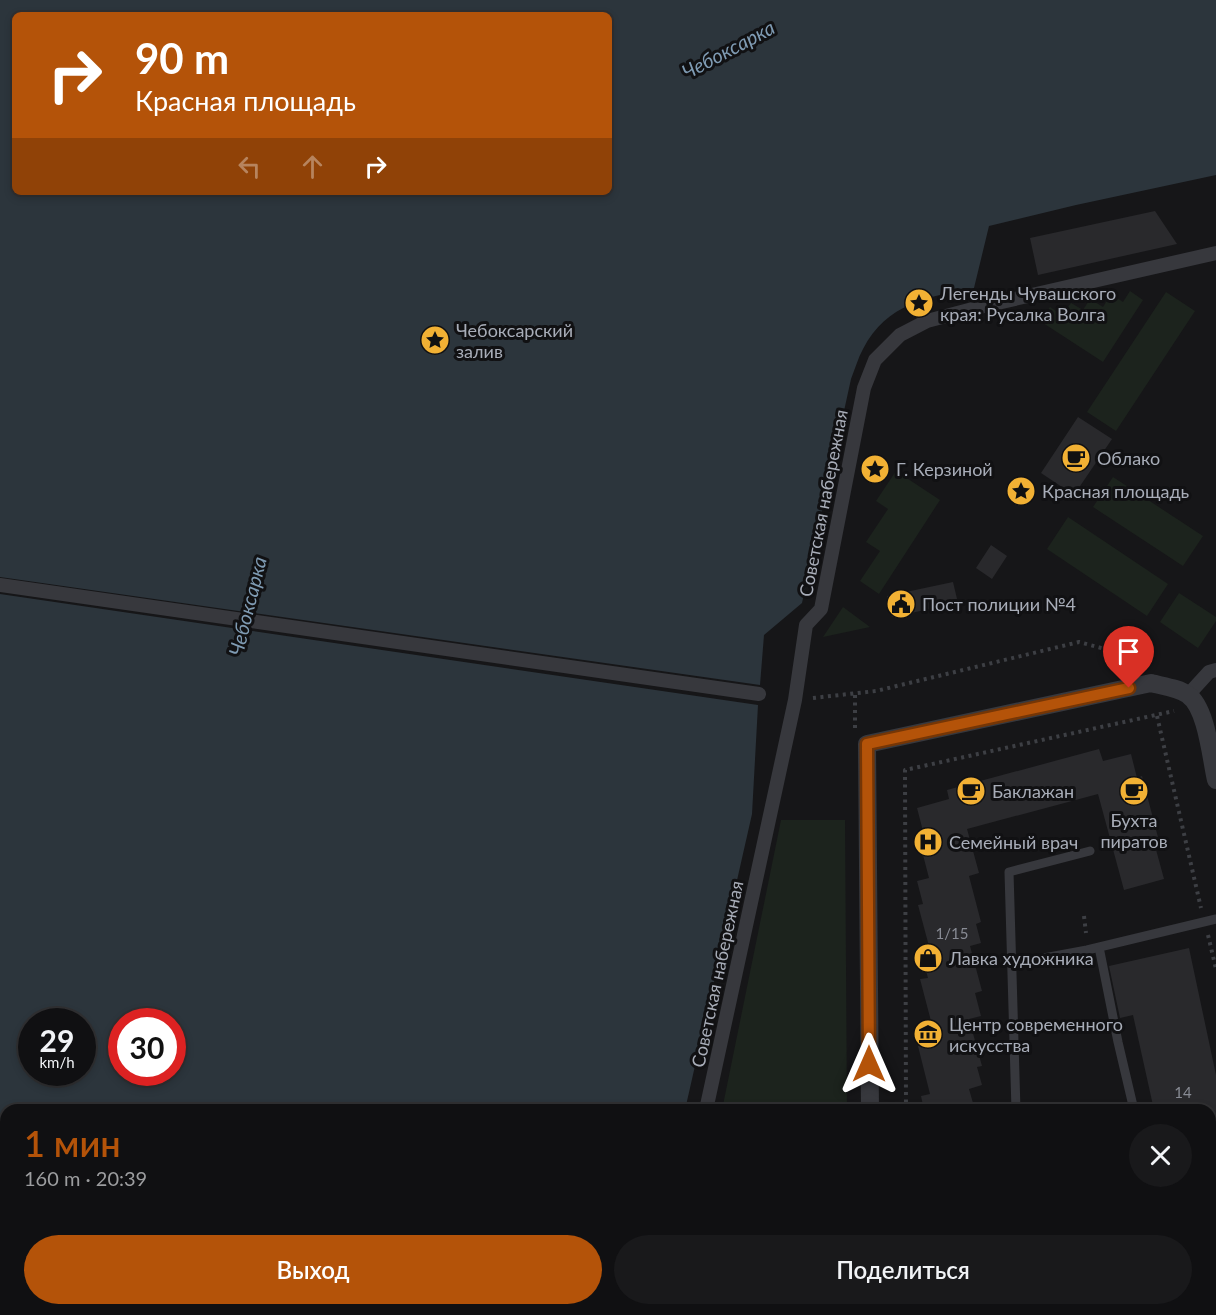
<!DOCTYPE html>
<html lang="ru">
<head>
<meta charset="utf-8">
<style>
  body { margin:0; font-family:Lato,sans-serif; background:#19191b; color:#f1f3f6; height:100vh; display:flex; flex-direction:column; font-size:22px; white-space:nowrap }
  * { box-sizing:border-box; margin:0 }
  p { font-size:20px; color:#9c9d9f }
  .icon { flex:none; width:33px; height:33px; fill:none; stroke:currentColor; stroke-width:2; stroke-linecap:round; stroke-linejoin:round }
  .map { position:relative; flex:1; overflow:hidden }
  .side { position:absolute; left:0px; top:1104px; width:1216px; height:212px; display:flex; flex-direction:column; background:#101012; border-radius:18px 18px 0 0; box-shadow:0 3px 9px #0003,0 0 0 2px #303032 }
  .side>* { flex:none }
  .hud { position:absolute; left:12px; top:12px; width:600px; height:183px; border-radius:9px; box-shadow:0 3px 9px #0003,0 0 0 2px #303032; background:#b45309; color:#fff; overflow:hidden }
  .speed { position:absolute; left:18px; top:1008px; display:flex; gap:12px; font-size:30px; font-weight:700; text-align:center }
  .speed>* { display:grid; place-content:center; width:78px; height:78px; border-radius:50%; background:#101012; box-shadow:0 3px 9px #0003,0 0 0 2px #303032; line-height:1 }
  .speed small { font-size:15px; font-weight:400 }
  .speed .limit { border:9px solid #d22; background:#fff; color:#111 }
  .pin { position:absolute; display:grid; place-items:center; width:51px; height:51px; color:#fff; margin:-62px -26px; border-radius:50% 50% 50% 0; rotate:-45deg; box-shadow:0 0 6px #0007 }
  .pin .icon { rotate:45deg }
  .me { position:absolute; width:66px; margin:-33px; rotate:0deg; stroke-linejoin:round; filter:drop-shadow(0 0 4px #0008) }
  .turn { display:flex; align-items:center; gap:21px; height:126px; padding:0 24px; font-size:27px }
  .turn .icon { width:78px; height:78px; stroke-width:2.5 }
  .turn b { display:block; font-size:42px; line-height:51px }
  .lanes { display:flex; align-items:center; height:57px; padding:0 24px; background:#0003; justify-content:center; gap:30px; direction:ltr }
  .lanes .off { opacity:.35 }
  .round { display:grid; place-items:center; flex:none; width:63px; height:63px; border-radius:32px; background:#19191b }
  .overview { display:flex; align-items:center; justify-content:space-between; height:102px; padding:0 24px }
  h1 { font-size:36px; font-weight:600; line-height:45px; color:#b45309 }
  .primary-button { display:flex; gap:12px; margin-top:auto; padding:12px 24px }
  .primary-button a { flex:1; height:69px; border-radius:36px; background:#b45309; color:#fff; font-size:24px; font-weight:600; line-height:69px; text-align:center }
  .primary-button a+a { background:#19191b; color:#f1f3f6 }
  .map>svg:first-child { display:block }
  .green { fill:#1c231d }
  .water { fill:#2c353c; fill-rule:evenodd }
  .building { fill:#29292c }
  .lines { fill:none; stroke-linecap:round; stroke-linejoin:round }
  .path { stroke:#3d3f44; stroke-width:4; stroke-dasharray:3 4.5; stroke-linecap:butt }
  .service { stroke:#37383d; stroke-width:9 }
  .pedestrian { stroke:#37383d; stroke-width:14 }
  .minor { stroke:#37383d; stroke-width:18 }
  .route-casing { stroke:#753606; stroke-width:15 }
  .route { stroke:#b45309; stroke-width:10 }
  .labels { text-anchor:middle; dominant-baseline:central; stroke-width:6; stroke-linejoin:round; paint-order:stroke }
  .number-label { font-size:15px; fill:#888b94 }
  .poi-label { font-size:18px; fill:#a8adb8; stroke:#111113; text-anchor:start }
  .street-label { font-size:18px; fill:#a8adb8; stroke:#111113 }
  .water-label { font-size:20px; font-style:italic; fill:#7f9bb3; stroke:#111113 }
</style>
</head>
<body>
<div class="map">
<svg width="1216" height="1315" viewBox="0 0 1216 1315">
  <rect width="100%" height="100%" fill="#161618"/>
  <path class="green" d="M1130,291L1143,300L1103,362L1040,321L1050,307L1062,315L1071,303L1083,310L1090,299L1103,307L1111,294L1123,302Z
    M1166,292L1195,311L1116,431L1087,412Z
    M896,471L940,500L879,594L860,581L880,551L866,542L888,509L876,501Z
    M1113,477L1203,536L1183,566L1093,507Z
    M1068,517L1168,584L1147,616L1047,549Z
    M1179,593L1216,617V621L1198,648L1160,622Z
    M843,607L870,627L823,637Z
    M781,820H845L847,1110H722Z
    M681,1310H852V1315H680Z"/>
  <path class="water" d="M0,0H1216V175L1076,205L989,226L974,288C928,297 887,303 863,349C858,358 855,369 851,379L802,603L764,635L760,685L0,577ZM15,15H609V192H15Z
    M0,594L758,705L752,814L685,1110H6V1310H617L620,1315H0ZM32,1022H82V1072H32ZM122,1022H172V1072H122Z"/>
  <path class="building" d="M1155,211L1177,244L1038,275L1030,238Z
    M1078,417L1112,439L1074,495L1041,473Z
    M991,545L1007,556L992,579L976,568Z
    M953,582L958,603L892,617L887,596Z
    M1099,749L1103,761L1131,754L1137,778L1142,776L1160,845L1155,846L1164,879L1124,890L1098,794L967,829L979,873L969,876L981,922L976,924L981,943L970,946L982,991L975,993L981,1016L969,1019L982,1066L977,1067L982,1085L969,1089L975,1110H924L921,1096L930,1094L918,1046L926,1044L920,1024L931,1021L920,979L928,978L921,952L930,950L918,905L923,904L917,881L929,878L917,832L923,831L917,808L949,799L947,790Z
    M1189,948L1216,1075V1172L1210,1173V1110H1154L1133,1015L1120,1018L1109,966Z
    M950,1310H1068L1069,1314L1087,1310H1122L1123,1315H951Z"/>
  <g class="lines">
    <path class="path" d="M813,698L876,691L1079,642L1116,652L1132,666
      M1157,716L1201,908
      M855,728V695
      M1084,916L1086,933
      M1208,935L1216,969
      M906,1110L905,770L1174,711
      M914,1310L915,1315
      M680,1311L694,1315"/>
    <path class="service" d="M1099,947L1118,1042L1134,1110
      M1011,964L1087,950L1216,919
      M1016,1110L1009,872L1090,851
      M1210,1266L1216,1265
      M1193,1310L1194,1315"/>
    <path class="pedestrian" d="M0,585L759,694
      M1188,695L1209,672L1216,670
      M706,1110L795,700L806,625L821,609L864,388L875,360L900,335L927,321L984,306L1216,253
      M663,1315L664,1310"/>
    <path class="minor" d="M870,1110L867,744L1151,683C1162,686 1179,688 1188,695C1207,708 1211,759 1216,780
      M871,1315V1310"/>
  </g>
  <g class="lines">
    <g class="route-casing">
      <path id="route" d="M869,1064L867,744L1129,688"/>
    </g>
    <use href="#route" class="route"/>
  </g>
  <defs>
    <g id="sight-disc" transform="scale(1.5)"><circle r="9.5" fill="#f2b134" stroke="#111113"/><path d="M0-6L1.8-2.2L6-1.7L2.9 1.2L3.7 5.4L0 3.3L-3.7 5.4L-2.9 1.2L-6-1.7L-1.8-2.2Z" fill="#111"/></g>
    <g id="cafe-disc" transform="scale(1.5)"><circle r="9.5" fill="#f2b134" stroke="#111113"/><path d="M-5.5-4.5H6V0H3Q3 3.5 0 3.5H-2.5Q-5.5 3.5-5.5 0ZM3-3.2v2h1.7v-2ZM-6 4.5H4V6H-6Z" fill="#111"/></g>
    <g id="civic-disc" transform="scale(1.5)"><circle r="9.5" fill="#f2b134" stroke="#111113"/><path d="M-.6-6.5H3V-4.5H.6V-3L4-1V1h2V6H-6V1h2V-1L-.6-3ZM-1.2 2.5V6h2.4V2.5Z" fill="#111"/></g>
    <g id="hospital-disc" transform="scale(1.5)"><circle r="9.5" fill="#f2b134" stroke="#111113"/><path d="M-5-5h3v3.5h4V-5h3V5h-3V1.5h-4V5h-3Z" fill="#111"/></g>
    <g id="shop-disc" transform="scale(1.5)"><circle r="9.5" fill="#f2b134" stroke="#111113"/><path d="M-5-2.5h2.3a2.7 3.5 0 0 1 5.4 0H5L5.5 6h-11ZM-1.5-2.5h3a1.5 2.3 0 0 0-3 0Z" fill="#111"/></g>
    <g id="museum-disc" transform="scale(1.5)"><circle r="9.5" fill="#f2b134" stroke="#111113"/><path d="M0-6L6-3V-2H-6V-3ZM-5-1h2V3h-2ZM-1-1h2V3h-2ZM3-1h2V3H3ZM-6 4H6V6H-6Z" fill="#111"/></g>
  </defs>
  <g fill-rule="evenodd">
    <use href="#sight-disc" x="919" y="303"/>
    <use href="#sight-disc" x="435" y="340"/>
    <use href="#cafe-disc" x="1076" y="458"/>
    <use href="#sight-disc" x="875" y="469"/>
    <use href="#sight-disc" x="1021" y="491"/>
    <use href="#civic-disc" x="901" y="604"/>
    <use href="#cafe-disc" x="971" y="791"/>
    <use href="#cafe-disc" x="1134" y="791"/>
    <use href="#hospital-disc" x="928" y="842"/>
    <use href="#shop-disc" x="928" y="958"/>
    <use href="#museum-disc" x="928" y="1034"/>
  </g>
  <g class="labels">
    <g class="number-label">
      <text x="952" y="933">1/15</text>
      <text x="1183" y="1092">14</text>
    </g>
    <g class="poi-label">
      <text x="940" y="293">Легенды Чувашского<tspan x="940" dy="21">края: Русалка Волга</tspan></text>
      <text x="456" y="330">Чебоксарский<tspan x="456" dy="21">залив</tspan></text>
      <text x="1097" y="458">Облако</text>
      <text x="896" y="469">Г. Керзиной</text>
      <text x="1042" y="491">Красная площадь</text>
      <text x="922" y="604">Пост полиции №4</text>
      <text x="992" y="791">Баклажан</text>
      <text x="1134" y="820" text-anchor="middle">Бухта<tspan x="1134" dy="21">пиратов</tspan></text>
      <text x="949" y="842">Семейный врач</text>
      <text x="949" y="958">Лавка художника</text>
      <text x="949" y="1024">Центр современного<tspan x="949" dy="21">искусства</tspan></text>
    </g>
    <g class="street-label">
      <text transform="translate(823 503) rotate(-79)">Советская набережная</text>
      <text transform="translate(717 974) rotate(-78)">Советская набережная</text>
    </g>
    <g class="water-label">
      <text transform="translate(728 49) rotate(-28)">Чебоксарка</text>
      <text transform="translate(247 606) rotate(-76)">Чебоксарка</text>
    </g>
  </g>
</svg>
<div class="speed"><div>29<small>km/h</small></div><div class="limit">30</div></div>
<div class="pin" style="left:1129px;top:688px;background:#d93025"><svg class="icon" aria-label="arrive" viewBox="0 0 24 24"><path d="M6 21V4h12l-3 4 3 4H6"/></svg></div>
<svg class="me" style="left:869px;top:1064px" viewBox="-20 -20 40 40"><path d="M0-17L14 15 0 8-14 15z" fill="#b45309" stroke="#fff" stroke-width="4"/></svg>
<div class="hud">
<div class="turn"><svg class="icon" aria-label="right" viewBox="0 0 24 24"><path d="M7 20v-9h11M14 6l5 5-5 5"/></svg><div><b>90 m</b>Красная площадь</div></div>
<div class="lanes"><svg class="icon off" aria-label="left" viewBox="0 0 24 24"><path d="M17 20v-9H6M10 6l-5 5 5 5"/></svg><svg class="icon off" aria-label="ahead" viewBox="0 0 24 24"><path d="M12 20V5M6 11l6-6 6 6"/></svg><svg class="icon" aria-label="right" viewBox="0 0 24 24"><path d="M7 20v-9h11M14 6l5 5-5 5"/></svg></div>
</div>
<section class="side">
<div class="overview"><div><h1>1 мин</h1><p>160 m · 20:39</p></div><a class="round"><svg class="icon" aria-label="close" viewBox="0 0 24 24"><path d="M6 6l12 12M18 6L6 18"/></svg></a></div>
<div class="primary-button"><a>Выход</a><a>Поделиться</a></div>
</section>
</div>
</body>
</html>
